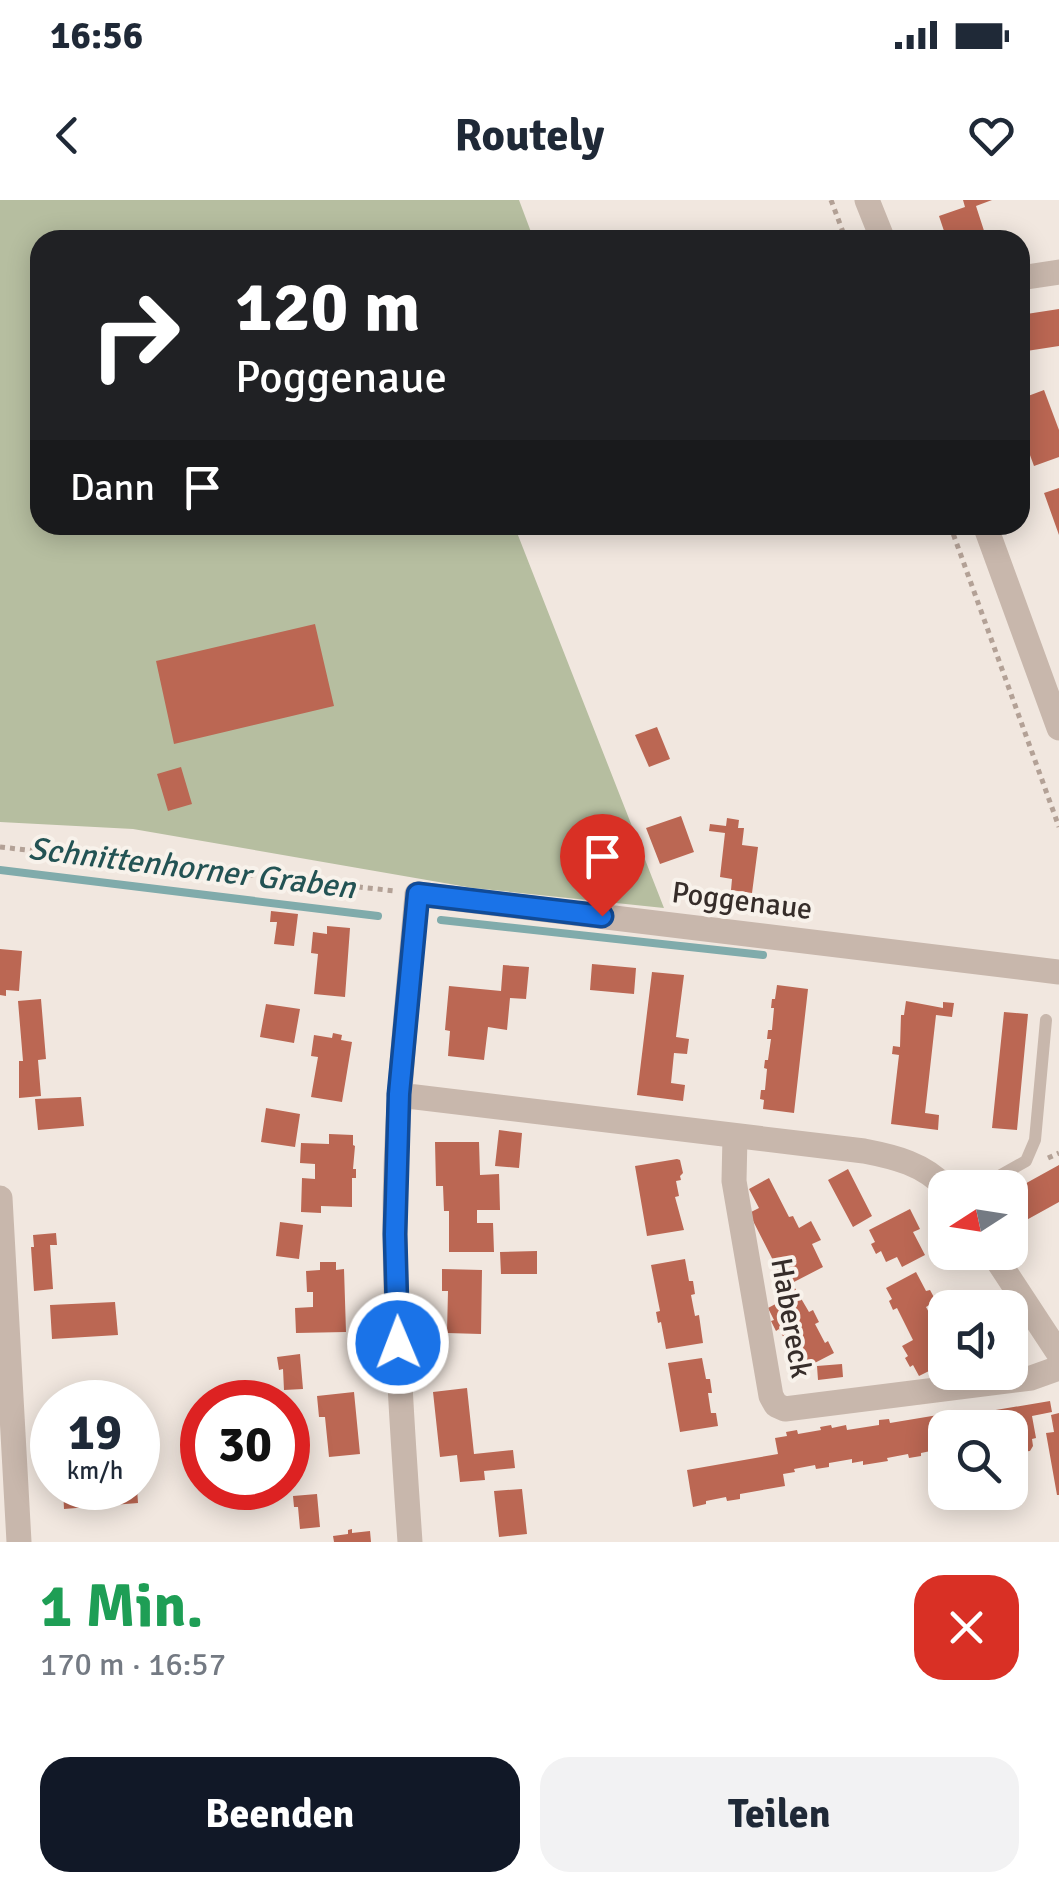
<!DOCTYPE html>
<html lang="de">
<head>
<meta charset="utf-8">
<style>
  body { margin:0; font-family:Signika,sans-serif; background:#f2f2f3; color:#1f2937; height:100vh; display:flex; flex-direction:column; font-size:38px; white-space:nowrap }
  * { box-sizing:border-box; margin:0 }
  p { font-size:32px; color:#747a83 }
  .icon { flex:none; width:55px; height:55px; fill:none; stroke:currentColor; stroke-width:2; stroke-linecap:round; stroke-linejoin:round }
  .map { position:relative; height:1342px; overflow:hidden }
  .details { display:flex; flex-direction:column; background:#fff; flex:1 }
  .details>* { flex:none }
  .guide { position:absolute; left:30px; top:30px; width:1000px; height:305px; border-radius:30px; box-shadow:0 5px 25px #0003; background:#202124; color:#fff; overflow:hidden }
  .needle { width:65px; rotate:258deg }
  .tools { position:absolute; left:928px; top:970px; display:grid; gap:20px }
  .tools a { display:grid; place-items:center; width:100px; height:100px; border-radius:20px; background:#fff; box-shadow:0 5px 25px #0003; font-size:50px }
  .speed { position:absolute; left:30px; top:1180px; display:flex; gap:20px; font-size:50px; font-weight:700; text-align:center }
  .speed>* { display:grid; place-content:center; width:130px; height:130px; border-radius:50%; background:#fff; box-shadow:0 5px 25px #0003; line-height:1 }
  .speed small { font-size:25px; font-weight:400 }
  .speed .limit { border:15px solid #d22; background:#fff; color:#111 }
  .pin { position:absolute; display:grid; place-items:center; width:85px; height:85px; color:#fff; margin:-102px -42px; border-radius:50% 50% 50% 0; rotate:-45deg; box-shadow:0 0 10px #0007 }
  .pin .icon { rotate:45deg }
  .me { position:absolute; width:110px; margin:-55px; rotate:359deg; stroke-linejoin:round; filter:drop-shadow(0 0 8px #0008) }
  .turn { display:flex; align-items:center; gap:35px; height:210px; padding:0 40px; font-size:45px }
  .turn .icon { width:130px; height:130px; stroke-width:2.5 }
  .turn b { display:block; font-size:70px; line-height:85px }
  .then { display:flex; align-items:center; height:95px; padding:0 40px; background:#0003; gap:20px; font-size:38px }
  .round { display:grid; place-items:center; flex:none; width:105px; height:105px; border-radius:30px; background:#f2f2f3 }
  .summary { display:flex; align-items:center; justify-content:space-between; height:170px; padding:0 40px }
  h1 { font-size:60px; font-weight:700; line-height:75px; color:#1e9e55 }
  .primary-button { display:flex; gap:20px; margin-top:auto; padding:20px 40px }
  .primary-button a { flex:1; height:115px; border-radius:30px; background:#111827; color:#fff; font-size:40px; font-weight:700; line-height:115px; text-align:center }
  .primary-button a+a { background:#f2f2f3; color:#1f2937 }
  .status { display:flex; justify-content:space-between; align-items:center; height:70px; padding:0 50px; background:#fff; direction:ltr }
  .status svg { height:28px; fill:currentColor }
  header { display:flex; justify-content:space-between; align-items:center; height:130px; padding:0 40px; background:#fff; font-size:45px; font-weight:700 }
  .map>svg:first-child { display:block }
  .green { fill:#b6bea0 }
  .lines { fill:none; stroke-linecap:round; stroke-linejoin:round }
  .stream { stroke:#80abab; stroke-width:8 }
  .building { fill:#bb6753 }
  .path { stroke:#b3a196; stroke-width:5; stroke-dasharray:5 5; stroke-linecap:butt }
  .service { stroke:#c8b7ac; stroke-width:12 }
  .minor { stroke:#c8b7ac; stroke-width:25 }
  .tertiary { stroke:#c8b7ac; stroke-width:25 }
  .route-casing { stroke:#114b97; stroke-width:25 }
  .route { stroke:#1a73e8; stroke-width:18 }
  .labels { text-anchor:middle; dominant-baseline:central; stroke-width:8; stroke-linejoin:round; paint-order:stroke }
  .street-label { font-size:30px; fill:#362d2a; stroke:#f8f2eb }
  .water-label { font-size:32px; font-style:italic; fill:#235354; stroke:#f8f2eb }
</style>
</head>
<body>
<div class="status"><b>16:56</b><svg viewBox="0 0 49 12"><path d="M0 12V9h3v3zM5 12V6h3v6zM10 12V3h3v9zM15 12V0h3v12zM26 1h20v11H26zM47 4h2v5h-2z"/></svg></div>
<header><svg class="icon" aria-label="back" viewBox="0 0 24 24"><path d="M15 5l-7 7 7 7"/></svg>Routely<svg class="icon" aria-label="heart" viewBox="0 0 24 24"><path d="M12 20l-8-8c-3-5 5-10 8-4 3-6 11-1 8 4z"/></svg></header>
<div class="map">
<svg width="1059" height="1342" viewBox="0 0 1059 1342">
  <rect width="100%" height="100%" fill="#f1e7df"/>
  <path class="green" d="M0,0H519L534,40H40V325H514L664,708L473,688L133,629L0,622Z"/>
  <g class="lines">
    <path class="stream" d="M0,670L378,716
      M441,720L763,755"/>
  </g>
  <path class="building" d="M963,0H992L976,6L987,40H947L939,16L965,7Z
    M1059,109V146L1020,152V115Z
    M1044,190L1059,230V257L1034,266L1020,228V199Z
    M1059,288V335L1044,293Z
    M315,424L334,506L174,544L156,461Z
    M657,527L670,559L649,567L635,535Z
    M181,567L192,604L168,611L157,574Z
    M681,616L694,652L660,664L646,628Z
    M727,618L739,620L738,628H744L742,645L758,647L752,693L731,690L732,679L720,677L725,633L709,631L710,624L726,626Z
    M271,711L298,714L294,746L274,744L277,722H270Z
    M327,726L350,728L345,797L314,794L318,754L311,753L313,732L327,734Z
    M0,749L22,751L19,791L6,790V796L0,795Z
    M592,764L636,768L634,794L590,790Z
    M503,765L529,767L526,799L510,798L507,830L488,827L484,860L448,856L450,831L445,830L449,786L501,791Z
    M652,772L684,775L676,837L689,839L687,854L674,853L671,883L685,885L683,901L637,895Z
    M777,785L808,789L794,913L763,909L764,900L760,899L761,890H765L767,869L764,868L765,860H768L771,839H767L768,830H772L774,808H771L772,799H775Z
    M41,799L46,859L38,860L41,896L19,898V861H23L18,801Z
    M906,801L943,808V802L954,803L952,817L936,815L925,913L939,915L938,930L891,924L899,855L892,854L893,846L900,847L901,815H904Z
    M266,804L300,809L294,843L260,837Z
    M1004,812L1028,814L1017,930L992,928Z
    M333,833L342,835L341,840L352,842L342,902L311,897L318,857L311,856L314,835L332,838Z
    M81,897L84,926L38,930L35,899Z
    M266,908L300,914L295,947L261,942Z
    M499,930L522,933L519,968L495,966Z
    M329,934L353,935V945L355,946L353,969H356V978H352V1007L321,1006V1013L301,1012L302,978L315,979V964L300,963L301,943L329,944Z
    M435,942H479L480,975L499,974L500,1010H477V1023H493L494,1052H449V1011H444L443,986H436Z
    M677,959L680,960L683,973L680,976L681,980L676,981L679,996L675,997L684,1030L647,1036L635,966Z
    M1059,965V1002L1010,1029V992Z
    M848,969L872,1016L853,1027L828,980Z
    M769,978L789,1017L793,1016L799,1028L811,1021L821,1040L812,1044L823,1067L792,1083L809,1112L813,1110L819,1122L815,1124L825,1143L828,1141L834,1153L801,1170L779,1129L776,1131L771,1121L774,1120L768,1108L783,1100L773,1080L781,1076L749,1013L759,1008L749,989Z
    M910,1009L920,1029L913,1032L925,1055L902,1067L897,1057L886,1062L881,1051L876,1054L871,1044L875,1042L869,1030Z
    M280,1022L303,1025L299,1059L276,1056Z
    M56,1033L57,1045H50L53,1089L34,1091L31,1047H34L33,1035Z
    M537,1051V1074H501L500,1052Z
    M685,1059L689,1081H693L695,1094L691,1095L695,1116L699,1115L703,1143L666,1149L661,1122L658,1123L656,1112L660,1111L651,1065Z
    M320,1062H336V1070L344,1069L346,1132L296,1133L295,1108L313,1107V1092H307L306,1071L320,1070Z
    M442,1069L482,1070L481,1134L447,1133L448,1091H442Z
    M916,1072L926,1091L930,1090L936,1101L926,1107L937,1127L945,1123V1163L919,1176L913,1165L910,1167L905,1158L908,1156L902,1146L913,1140L897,1108L893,1110L889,1101L892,1099L886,1088Z
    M115,1102L118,1135L52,1139L50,1105Z
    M300,1154L303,1189L284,1190L283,1169L279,1170L277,1157Z
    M702,1158L706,1179H710L712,1193H708L711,1213H716L718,1226L680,1232L668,1163Z
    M842,1164L843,1177L818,1180L817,1166Z
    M467,1188L474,1254L513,1250L515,1268L484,1271L485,1280L460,1282L457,1255L440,1257L433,1192Z
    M354,1192L360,1254L329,1257L325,1217H319L317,1196Z
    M1050,1201L1052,1212L1032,1216L1036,1238L1032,1239L1033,1246L1030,1251L1021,1252L1014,1245L1010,1246V1228H945V1248L921,1253V1256L909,1258L908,1254L887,1258L888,1261L863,1265V1261L852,1263V1259L829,1263V1267L816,1269L815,1265L794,1269L795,1272L783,1274L785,1286L740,1294V1299L727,1301L726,1297L706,1301V1304L693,1307L687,1270L778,1254L775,1238L787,1236L786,1232L797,1230L798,1234L821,1230L820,1227L831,1225L832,1228L846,1225L847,1230L879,1225V1220L889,1219L890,1223L938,1215L939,1225L961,1221L960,1216Z
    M1059,1213V1295H1057L1046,1233L1054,1232L1051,1215Z
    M52,1214V1262H46L42,1215Z
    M63,1288H137L138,1303L64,1309Z
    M522,1289L527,1334L499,1337L494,1291Z
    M317,1294L320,1327L300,1329L298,1307H294L293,1296Z
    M352,1329V1333L370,1331L371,1342H334L333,1336L348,1334V1330Z"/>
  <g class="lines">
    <path class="path" d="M831,0L846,40
      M950,325L1059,627
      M0,647L395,691
      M1048,958L1059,953"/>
    <path class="service" d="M978,988L1026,961L1035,940L1046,820"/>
    <path class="minor" d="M1020,78L1059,72
      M399,895L864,951C895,957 924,964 946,988
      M735,936L734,981L771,1196L776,1205L785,1209L1031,1178L1059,1168
      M0,998L19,1342
      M992,1052L1059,1154
      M410,1342C403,1240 396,1139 395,1037C394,922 407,808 417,694L1059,772"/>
    <path class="tertiary" d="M867,0L883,40
      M985,325L1059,528"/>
  </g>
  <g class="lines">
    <g class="route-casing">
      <path id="route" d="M398,1143L395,1034L399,894L418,694L602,716"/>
    </g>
    <use href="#route" class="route"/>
  </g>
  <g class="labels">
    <g class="street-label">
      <text transform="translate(742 701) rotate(7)">Poggenaue</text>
      <text transform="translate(791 1118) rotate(80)">Habereck</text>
    </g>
    <g class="water-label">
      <text transform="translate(192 668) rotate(7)">Schnittenhorner Graben</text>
    </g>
  </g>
</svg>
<div class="tools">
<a><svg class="needle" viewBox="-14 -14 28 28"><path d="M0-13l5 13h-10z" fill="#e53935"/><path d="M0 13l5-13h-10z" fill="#747a83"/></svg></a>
<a><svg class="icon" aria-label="sound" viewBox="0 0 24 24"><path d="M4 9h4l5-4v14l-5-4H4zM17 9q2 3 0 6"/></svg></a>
<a><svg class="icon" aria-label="search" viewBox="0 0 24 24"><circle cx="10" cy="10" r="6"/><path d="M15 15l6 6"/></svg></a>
</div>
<div class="speed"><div>19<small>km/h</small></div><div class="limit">30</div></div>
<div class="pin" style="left:602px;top:716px;background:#d93025"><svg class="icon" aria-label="arrive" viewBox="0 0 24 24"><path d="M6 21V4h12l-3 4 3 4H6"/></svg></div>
<svg class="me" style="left:398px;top:1143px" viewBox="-20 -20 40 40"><circle r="17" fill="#1a73e8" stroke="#fff" stroke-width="3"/><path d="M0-11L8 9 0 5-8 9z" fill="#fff"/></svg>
<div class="guide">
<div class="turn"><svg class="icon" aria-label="right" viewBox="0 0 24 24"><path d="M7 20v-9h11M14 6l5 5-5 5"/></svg><div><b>120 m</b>Poggenaue</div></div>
<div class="then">Dann<svg class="icon" aria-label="arrive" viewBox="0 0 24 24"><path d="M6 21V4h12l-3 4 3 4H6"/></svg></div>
</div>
</div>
<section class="details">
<div class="summary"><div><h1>1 Min.</h1><p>170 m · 16:57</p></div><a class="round" style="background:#d93025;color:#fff"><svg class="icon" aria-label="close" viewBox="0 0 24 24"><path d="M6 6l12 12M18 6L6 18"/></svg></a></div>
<div class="primary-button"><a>Beenden</a><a>Teilen</a></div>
</section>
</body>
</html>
